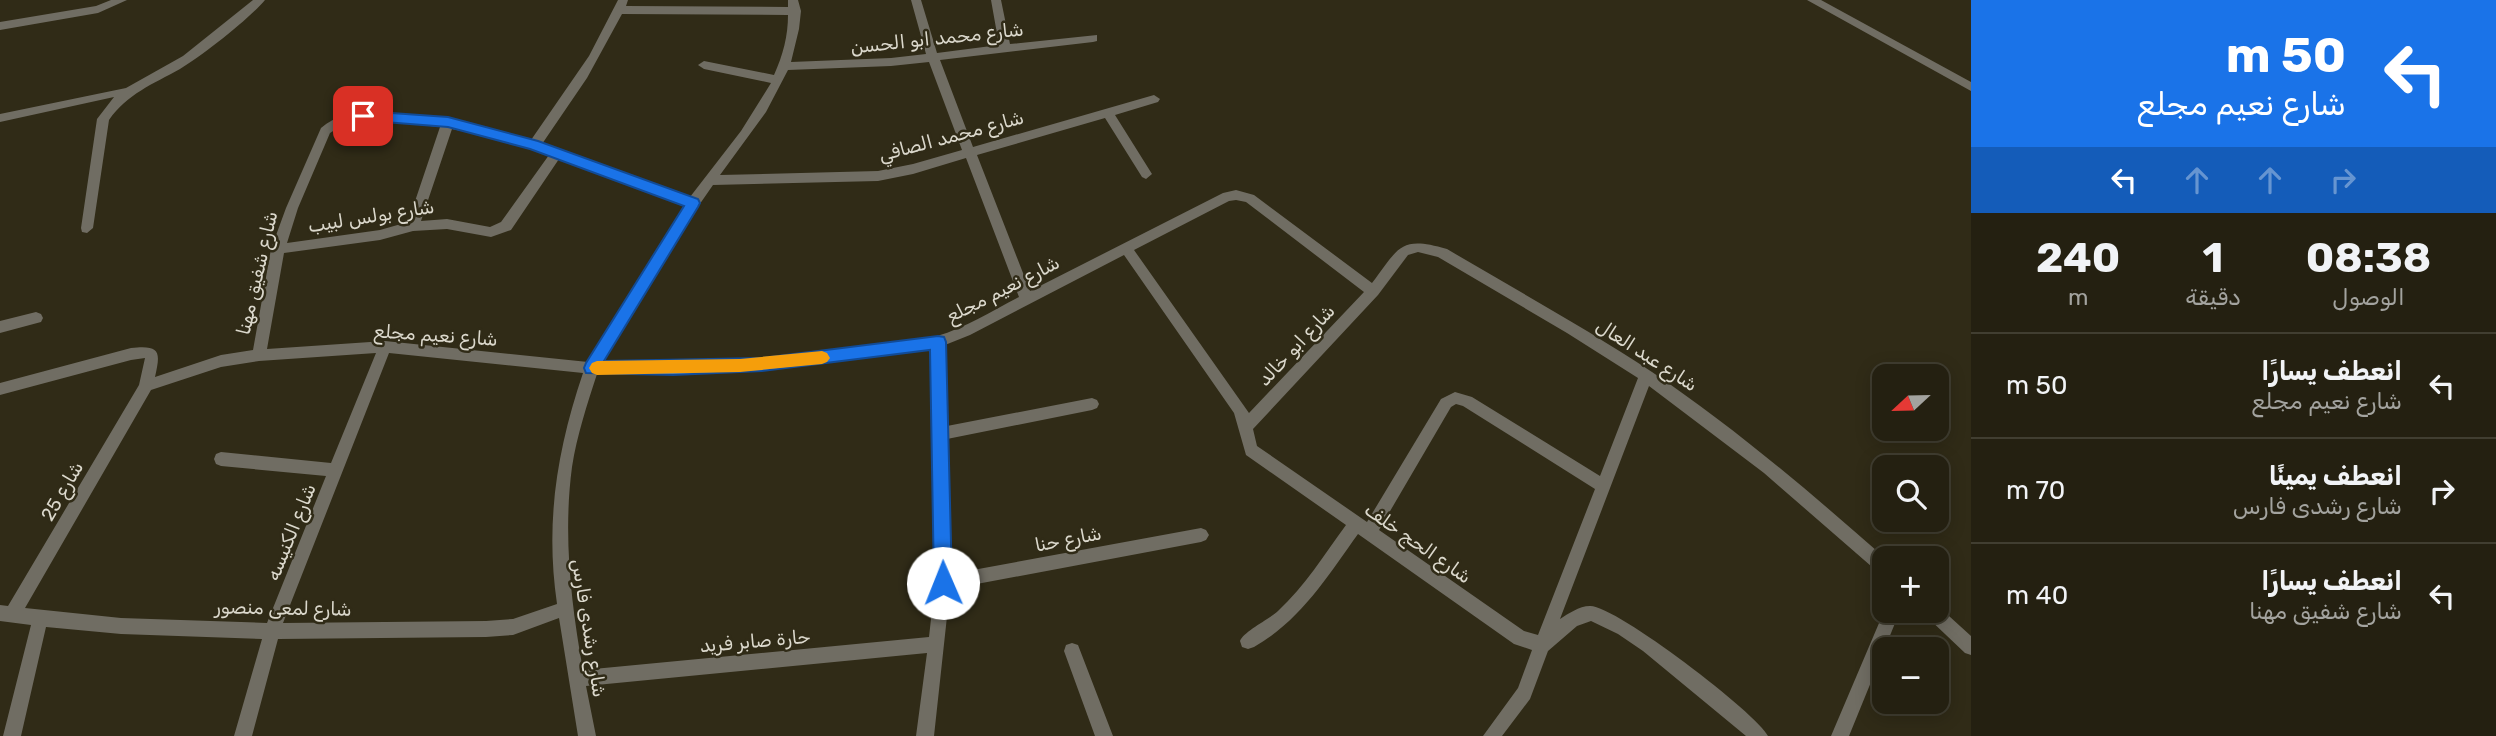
<!DOCTYPE html>
<html lang="ar">
<head>
<meta charset="utf-8">
<style>
  body { margin:0; font-family:Rubik,"Noto Sans Arabic",sans-serif; background:#2c281a; color:#f1f3f6; direction:rtl; height:100vh; display:flex; flex-direction:column; font-size:26px; white-space:nowrap }
  * { box-sizing:border-box; margin:0 }
  p { font-size:23px; color:#a3a39f }
  .icon { flex:none; width:38px; height:38px; fill:none; stroke:currentColor; stroke-width:2; stroke-linecap:round; stroke-linejoin:round }
  .map { position:relative; flex:1; overflow:hidden; direction:ltr }
  .details { display:flex; flex-direction:column; background:#242011; width:525px }
  .details>* { flex:none }
  .guide { background:#1a73e8; color:#fff; overflow:hidden }
  .needle { width:46px; rotate:248deg }
  .buttons { position:absolute; left:1872px; top:364px; display:grid; gap:14px }
  .buttons a { display:grid; place-items:center; width:77px; height:77px; border-radius:14px; background:#242011; box-shadow:0 4px 18px #0003,0 0 0 2px #413e31; font-size:35px }
  .pin { position:absolute; display:grid; place-items:center; width:60px; height:60px; color:#fff; margin:-30px; border-radius:14px; box-shadow:0 4px 10px #0006 }
  .me { position:absolute; width:77px; margin:-38px; rotate:359deg; stroke-linejoin:round; filter:drop-shadow(0 0 5px #0008) }
  .turn { display:flex; align-items:center; gap:24px; height:147px; padding:0 35px; font-size:32px }
  .turn .icon { width:91px; height:91px; stroke-width:2.5 }
  .turn b { display:block; font-size:49px; line-height:60px }
  .lanes { display:flex; align-items:center; height:66px; padding:0 35px; background:#0003; justify-content:center; gap:35px; direction:ltr }
  .lanes .off { opacity:.35 }
  .eta { display:flex; justify-content:space-evenly; align-items:center; height:119px; text-align:center }
  .eta b { font-size:42px; font-weight:700; line-height:49px }
  ul { padding:0; list-style:none }
  li { display:flex; align-items:center; gap:21px; height:105px; padding:0 35px; border-top:2px solid #413e31 }
  li div { flex:1 }
  li b { display:block; font-size:26px }
  li em { font-style:normal }
  main { display:flex; flex:1; min-height:0 }
  .map>svg:first-child { display:block }
  .lines { fill:none; stroke-linecap:round; stroke-linejoin:round }
  .service { fill:#706d63; fill-rule:evenodd }
  .minor { fill:#706d63; fill-rule:evenodd }
  .route { fill:#1a73e8; stroke:#114b97; stroke-width:2 }
  .slow { fill:#f59e0b }
  .labels { text-anchor:middle; dominant-baseline:central; stroke-width:5; stroke-linejoin:round; paint-order:stroke }
  .street-label { font-size:19px; fill:#dbd8cc; stroke:#302b17 }
</style>
</head>
<body>
<main>
<section class="details">
<div class="guide">
<div class="turn"><svg class="icon" aria-label="left" viewBox="0 0 24 24"><path d="M17 20v-9H6M10 6l-5 5 5 5"/></svg><div><b>50 m</b>شارع نعيم مجلع</div></div>
<div class="lanes"><svg class="icon" aria-label="left" viewBox="0 0 24 24"><path d="M17 20v-9H6M10 6l-5 5 5 5"/></svg><svg class="icon off" aria-label="ahead" viewBox="0 0 24 24"><path d="M12 20V5M6 11l6-6 6 6"/></svg><svg class="icon off" aria-label="ahead" viewBox="0 0 24 24"><path d="M12 20V5M6 11l6-6 6 6"/></svg><svg class="icon off" aria-label="right" viewBox="0 0 24 24"><path d="M7 20v-9h11M14 6l5 5-5 5"/></svg></div>
</div>
<div class="eta">
<div><b>08:38</b><p>الوصول</p></div>
<div><b>1</b><p>دقيقة</p></div>
<div><b>240</b><p>m</p></div>
</div>
<ul>
<li><svg class="icon" aria-label="left" viewBox="0 0 24 24"><path d="M17 20v-9H6M10 6l-5 5 5 5"/></svg><div><b>انعطف يسارًا</b><p>شارع نعيم مجلع</p></div><em>50 m</em></li>
<li><svg class="icon" aria-label="right" viewBox="0 0 24 24"><path d="M7 20v-9h11M14 6l5 5-5 5"/></svg><div><b>انعطف يمينًا</b><p>شارع رشدى فارس</p></div><em>70 m</em></li>
<li><svg class="icon" aria-label="left" viewBox="0 0 24 24"><path d="M17 20v-9H6M10 6l-5 5 5 5"/></svg><div><b>انعطف يسارًا</b><p>شارع شفيق مهنا</p></div><em>40 m</em></li>
</ul>
</section>
<div class="map">
<svg width="1971" height="736" viewBox="0 0 1971 736">
  <rect width="100%" height="100%" fill="#302b17"/>
  <g class="lines">
    <path class="service" d="M111,0H127L98,13L0,30V22L96,6Z
      M253,0H265C248,20 203,55 180,69C153,84 127,94 109,120L93,228L87,233L82,232L81,228L97,119L114,97L0,122V114L126,88L183,56Z
      M1807,0H1821L1971,82V91Z
      M36,312L41,314L43,318L41,322L0,333V321Z"/>
    <path class="minor" d="M618,0H628L626,6L788,7V0H798L801,11L799,29L791,62L891,58L926,54L911,0H921L937,53L999,45L991,0H1001L1010,44L1097,35V41L1093,42L940,60L973,147L1154,95L1160,99L1158,102L1115,115L1152,174L1146,179L1142,177L1105,118L977,155L1030,291L1223,193L1236,190L1254,195L1372,283C1399,248 1399,235 1447,249C1516,290 1586,328 1652,372C1735,428 1811,493 1885,558V575L1879,573L1764,473L1649,386L1560,619C1568,614 1579,606 1590,606C1615,605 1758,714 1768,736H1746L1643,651L1618,634L1591,621L1577,626L1548,651L1530,699L1502,736H1483L1518,688L1532,650L1514,644L1358,534C1327,577 1301,620 1254,647L1248,649L1242,647L1240,641C1244,631 1268,620 1278,611C1305,586 1324,555 1346,525L1246,455L1234,413L1124,255L970,335L945,345L947,426L1092,398L1097,400L1099,404L1097,408L1092,410L947,439L951,574L1201,528L1206,530L1209,535L1206,540L1201,542L950,589L934,736H916L927,653L586,686L596,736H578L559,618L513,635L486,637L278,639L252,736H234L262,639L121,634L46,627L21,736H3L31,625L0,621V605L8,606L139,385L145,358L131,360L0,395V383L131,348C160,345 161,351 155,377L221,355L253,350L271,249L286,208L321,128C347,105 389,113 421,116C430,117 440,120 448,118L453,121L531,140L589,56ZM622,14L788,15C788,36 783,55 774,75L704,61L698,65L704,69L771,83L741,131L690,197L542,144L587,78ZM929,62L962,150L913,164L878,171L720,175L766,112L788,70L891,66ZM347,122H391L440,127L408,222L380,230L287,243L298,208L330,133ZM452,129L480,135L549,155L501,222L490,227L447,219L421,221ZM966,158L1019,297C992,311 965,328 937,336C908,345 877,346 847,349C764,359 685,363 602,362L688,221L713,185L878,181L913,174ZM559,159L685,205L588,362L385,341L267,349L284,253L380,240L413,231L447,229L491,237L511,230ZM1236,200L1246,202L1364,292L1249,413L1134,250L1229,201ZM1418,252L1438,257L1567,333L1638,378L1600,476L1472,397L1455,392L1441,399L1367,522L1257,446L1253,429L1378,295L1408,255ZM931,349L935,583L929,637L583,670C571,603 563,535 572,467C577,435 587,405 597,374L673,375L763,371ZM376,353L331,463L221,452L216,454L214,459L216,464L221,466L326,476L267,623L121,618L25,608L151,390L221,367L259,361ZM389,353L583,373C557,450 545,522 557,604L513,619L486,621L283,623ZM1456,404L1463,406L1595,489L1538,635L1524,631L1379,530L1451,407Z
      M1938,606L1971,636V655L1965,653L1926,616L1924,611H1937Z
      M1885,609L1900,611L1849,736H1831Z
      M1072,643L1078,645L1113,736H1095L1064,651L1066,645Z"/>
  </g>
  <path class="route" d="M363,111L448,117L538,141L698,199L700,203L698,207L604,361L762,358L938,336L944,337L946,342L952,583L949,589L943,592L936,589L934,583L930,350L762,371L673,375L586,373L584,368L586,363L684,206L530,149L448,127L359,120L357,116Z"/>
  <path class="slow" d="M822,351L827,353L830,358L827,362L822,364L740,372L597,375L592,373L589,368L592,363L597,361L740,359Z"/>
  <g class="labels">
    <g class="street-label">
      <text transform="translate(937 38) rotate(-6)">شارع محمد ابو الحسن</text>
      <text transform="translate(951 136) rotate(-15)">شارع محمد الصافي</text>
      <text transform="translate(371 216) rotate(-9)">شارع بولس لبيب</text>
      <text transform="translate(257 273) rotate(-77)">شارع شفيق مهنا</text>
      <text transform="translate(1003 289) rotate(-27)">شارع نعيم مجلع</text>
      <text transform="translate(436 335) rotate(4)">شارع نعيم مجلع</text>
      <text transform="translate(1296 345) rotate(-47)">شارع ابو خالد</text>
      <text transform="translate(1647 355) rotate(33)">شارع عبد العال</text>
      <text transform="translate(62 491) rotate(-60)">شارع 25</text>
      <text transform="translate(291 532) rotate(-68)">شارع الكنيسه</text>
      <text transform="translate(1068 539) rotate(-11)">شارع حنا</text>
      <text transform="translate(1418 543) rotate(35)">شارع الحج خلف</text>
      <text transform="translate(283 608) rotate(1)">شارع لمعى منصور</text>
      <text transform="translate(589 628) rotate(81)">شارع رشدى فارس</text>
      <text transform="translate(755 641) rotate(-5)">حارة صابر فريد</text>
    </g>
  </g>
</svg>
<div class="buttons">
<a><svg class="needle" viewBox="-14 -14 28 28"><path d="M0-13l5 13h-10z" fill="#e53935"/><path d="M0 13l5-13h-10z" fill="#a3a39f"/></svg></a>
<a><svg class="icon" aria-label="search" viewBox="0 0 24 24"><circle cx="10" cy="10" r="6"/><path d="M15 15l6 6"/></svg></a>
<a>+</a>
<a>−</a>
</div>
<div class="pin" style="left:363px;top:116px;background:#d93025"><svg class="icon" aria-label="arrive" viewBox="0 0 24 24"><path d="M6 21V4h12l-3 4 3 4H6"/></svg></div>
<svg class="me" style="left:943px;top:583px" viewBox="-20 -20 40 40"><circle r="19" fill="#fff"/><path d="M0-13L10 11 0 6-10 11z" fill="#1a73e8"/></svg>
</div>
</main>
</body>
</html>
